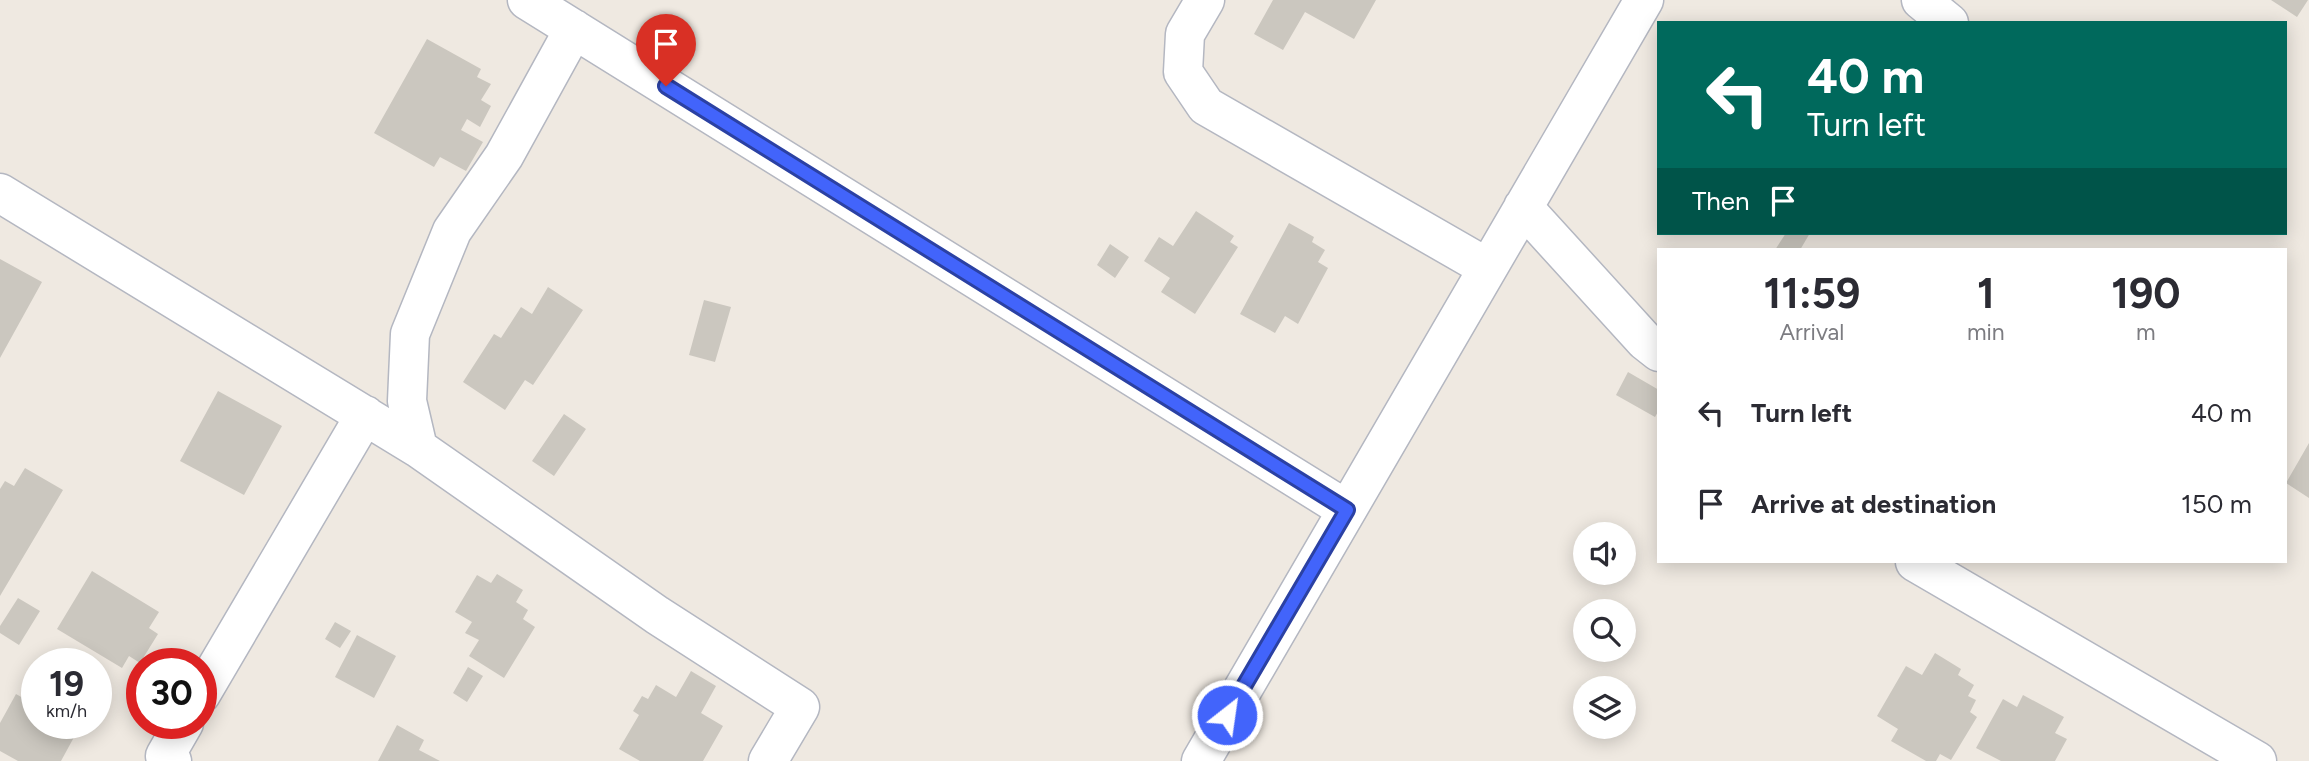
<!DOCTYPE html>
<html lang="en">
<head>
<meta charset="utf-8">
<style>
  body { margin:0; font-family:Figtree,sans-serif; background:#f2f2f3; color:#2b2b33; height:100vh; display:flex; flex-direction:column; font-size:26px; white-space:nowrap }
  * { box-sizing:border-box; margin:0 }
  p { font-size:23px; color:#7c7c81 }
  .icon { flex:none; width:38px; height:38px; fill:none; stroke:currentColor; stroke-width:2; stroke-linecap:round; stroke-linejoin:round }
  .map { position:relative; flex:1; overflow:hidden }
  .side { position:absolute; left:1657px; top:248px; width:630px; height:315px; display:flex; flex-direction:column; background:#fff; border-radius:0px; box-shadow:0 4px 18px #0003 }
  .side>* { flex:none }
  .guide { position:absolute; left:1657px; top:21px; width:630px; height:214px; border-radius:0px; box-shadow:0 4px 18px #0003; background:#00695c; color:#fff; overflow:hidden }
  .controls { position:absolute; left:1573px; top:522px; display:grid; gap:14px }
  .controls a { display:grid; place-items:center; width:63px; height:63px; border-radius:50%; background:#fff; box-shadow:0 4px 18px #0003; font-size:35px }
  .speed { position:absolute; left:21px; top:648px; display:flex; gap:14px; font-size:35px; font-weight:700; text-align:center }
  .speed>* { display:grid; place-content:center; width:91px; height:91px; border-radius:50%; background:#fff; box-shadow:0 4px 18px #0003; line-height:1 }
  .speed small { font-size:18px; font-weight:400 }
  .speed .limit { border:10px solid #d22; background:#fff; color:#111 }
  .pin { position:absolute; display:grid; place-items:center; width:60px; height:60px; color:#fff; margin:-72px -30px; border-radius:50% 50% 50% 0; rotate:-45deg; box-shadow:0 0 7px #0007 }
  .pin .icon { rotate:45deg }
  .me { position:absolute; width:77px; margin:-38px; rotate:30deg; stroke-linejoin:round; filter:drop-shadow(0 0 5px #0008) }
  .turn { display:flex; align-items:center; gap:24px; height:147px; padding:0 35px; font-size:32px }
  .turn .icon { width:91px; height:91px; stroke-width:2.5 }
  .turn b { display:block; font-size:49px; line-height:60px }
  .then { display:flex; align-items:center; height:66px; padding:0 35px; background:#0003; gap:14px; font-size:26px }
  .eta { display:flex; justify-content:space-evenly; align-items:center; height:119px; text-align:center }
  .eta b { font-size:42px; font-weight:700; line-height:49px }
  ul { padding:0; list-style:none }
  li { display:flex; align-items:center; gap:21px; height:91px; padding:0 35px }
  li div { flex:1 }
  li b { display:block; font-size:26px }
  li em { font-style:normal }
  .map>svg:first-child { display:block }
  .building { fill:#cbc7bf }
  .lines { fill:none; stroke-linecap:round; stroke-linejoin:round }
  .street-casing { stroke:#b4b7c1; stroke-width:41 }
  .street { stroke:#fff; stroke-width:38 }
  .route-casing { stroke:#2b41a3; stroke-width:18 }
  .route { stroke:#4264fb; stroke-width:12 }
</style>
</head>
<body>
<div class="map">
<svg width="2309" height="761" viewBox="0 0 2309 761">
  <rect width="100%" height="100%" fill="#efe9e1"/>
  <path class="building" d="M1273,0H1376L1354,39L1305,12L1283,50L1254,34Z
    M2271,0H2308L2297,17Z
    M427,39L481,69L477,77L491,84L481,100L491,106L480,127L467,119L461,130L483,142L466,171L440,157L434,167L374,133Z
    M1196,211L1234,236L1230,242L1238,247L1195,314L1161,292L1170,278L1144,261L1159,237L1173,246Z
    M1289,223L1314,237L1312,242L1325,250L1318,262L1328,268L1298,324L1285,316L1275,333L1240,314Z
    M1786,233H1810L1800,250H1775Z
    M1110,244L1129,257L1115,278L1097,265Z
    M0,259L42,282L0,358Z
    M548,287L583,310L533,385L525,380L505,410L463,382L494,334L501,338L521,307L532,314Z
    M704,300L731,307L715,362L689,355Z
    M1628,372L1659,390V410L1655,417L1616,395Z
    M218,391L282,426L244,495L180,461Z
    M564,414L586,429L554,476L532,461Z
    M2309,443V498L2286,483Z
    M25,468L63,490L0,596V489L5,481L14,486Z
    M92,571L159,612L149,628L158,634L140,663L129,656L122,668L57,629Z
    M497,574L523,590L516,602L528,610L523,619L535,627L504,678L469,656L479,640L465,633L472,622L455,612L477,575L491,583Z
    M18,598L40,611L19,645L0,633V626Z
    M335,622L351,631L340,648L325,639Z
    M357,635L396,656L374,698L335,677Z
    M1935,653L1961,669L1958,675L1974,685L1968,696L1976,700L1970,712L1977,717L1951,760L1940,754L1936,761H1926L1891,741L1898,729L1877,716L1906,666L1922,675Z
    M468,667L483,676L467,702L453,693Z
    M691,671L716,686L701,713L723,726L703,761H640L619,749L639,715L633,711L642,696L648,699L656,685L676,697Z
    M16,694L37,706V723H69L79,728L61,761H18L0,751V723Z
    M2023,695L2064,717L2055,733L2067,739L2055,761H2001L1976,748L2003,699L2017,707Z
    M397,725L424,740L419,750L440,761H378Z"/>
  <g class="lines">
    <g class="street-casing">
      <path id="street" d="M527,0L1347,510
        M1205,0L1185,34L1183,72L1206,106L1488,268
        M1921,0L1949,23
        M574,29L504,156L452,231L410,334L407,401L418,448L657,615L800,707L768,761
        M0,193L418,448
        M1523,207L1645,341L1659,352
        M1915,562L2257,761
        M201,694L365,415
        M172,761L165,756L184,723
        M1201,761L1644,0"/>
    </g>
    <use href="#street" class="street"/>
  </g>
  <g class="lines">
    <g class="route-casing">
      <path id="route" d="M666,86L1347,510L1227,715"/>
    </g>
    <use href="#route" class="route"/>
  </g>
</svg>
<div class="controls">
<a><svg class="icon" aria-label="sound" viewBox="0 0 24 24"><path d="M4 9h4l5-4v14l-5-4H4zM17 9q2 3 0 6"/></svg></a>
<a><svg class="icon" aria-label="search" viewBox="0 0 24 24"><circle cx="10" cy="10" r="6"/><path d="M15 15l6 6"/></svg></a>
<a><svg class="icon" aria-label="layers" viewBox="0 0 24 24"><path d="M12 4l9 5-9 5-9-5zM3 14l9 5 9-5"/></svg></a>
</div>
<div class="speed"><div>19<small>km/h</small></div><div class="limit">30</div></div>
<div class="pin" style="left:666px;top:86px;background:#d93025"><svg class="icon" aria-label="arrive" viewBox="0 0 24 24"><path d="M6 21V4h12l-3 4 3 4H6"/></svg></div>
<svg class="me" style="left:1227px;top:715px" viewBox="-20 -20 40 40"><circle r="17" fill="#4264fb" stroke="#fff" stroke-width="3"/><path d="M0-11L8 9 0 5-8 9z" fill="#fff"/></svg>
<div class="guide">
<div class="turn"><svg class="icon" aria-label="left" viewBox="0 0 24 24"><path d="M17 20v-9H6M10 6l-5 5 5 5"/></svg><div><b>40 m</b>Turn left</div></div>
<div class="then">Then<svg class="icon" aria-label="arrive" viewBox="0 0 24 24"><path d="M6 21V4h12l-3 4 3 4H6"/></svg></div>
</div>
<section class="side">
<div class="eta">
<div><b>11:59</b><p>Arrival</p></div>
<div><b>1</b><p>min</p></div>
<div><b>190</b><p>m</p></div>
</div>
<ul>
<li><svg class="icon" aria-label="left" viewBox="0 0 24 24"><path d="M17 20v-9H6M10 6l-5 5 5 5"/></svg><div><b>Turn left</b></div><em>40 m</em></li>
<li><svg class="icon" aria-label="arrive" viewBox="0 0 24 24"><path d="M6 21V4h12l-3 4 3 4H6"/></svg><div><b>Arrive at destination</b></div><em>150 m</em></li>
</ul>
</section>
</div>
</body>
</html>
